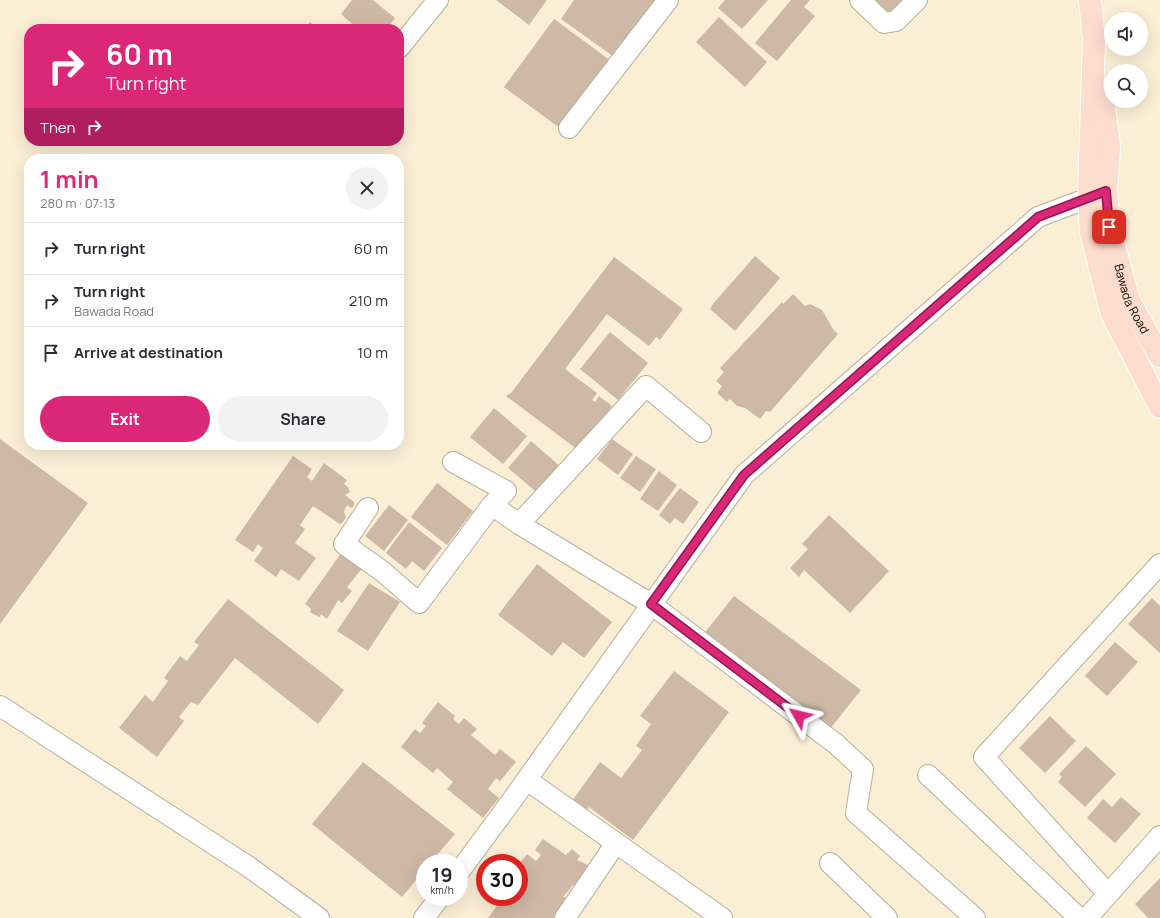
<!DOCTYPE html>
<html lang="en">
<head>
<meta charset="utf-8">
<style>
  body { margin:0; font-family:Manrope,sans-serif; background:#f2f2f3; color:#2b2b33; height:100vh; display:flex; flex-direction:column; font-size:15px; white-space:nowrap }
  * { box-sizing:border-box; margin:0 }
  p { font-size:13px; color:#7c7c81 }
  .icon { flex:none; width:22px; height:22px; fill:none; stroke:currentColor; stroke-width:2; stroke-linecap:round; stroke-linejoin:round }
  .map { position:relative; flex:1; overflow:hidden }
  .details { position:absolute; left:24px; top:154px; width:380px; height:296px; display:flex; flex-direction:column; background:#fff; border-radius:16px; box-shadow:0 4px 16px #0002 }
  .details>* { flex:none }
  .top-card { position:absolute; left:24px; top:24px; width:380px; height:122px; border-radius:16px; box-shadow:0 4px 16px #0002; background:#db2777; color:#fff; overflow:hidden }
  .buttons { position:absolute; left:1104px; top:12px; display:grid; gap:8px }
  .buttons a { display:grid; place-items:center; width:44px; height:44px; border-radius:50%; background:#fff; box-shadow:0 4px 16px #0002; font-size:20px }
  .speed { position:absolute; left:416px; top:854px; display:flex; gap:8px; font-size:20px; font-weight:700; text-align:center }
  .speed>* { display:grid; place-content:center; width:52px; height:52px; border-radius:50%; background:#fff; box-shadow:0 4px 16px #0002; line-height:1 }
  .speed small { font-size:10px; font-weight:400 }
  .speed .limit { border:6px solid #d22; background:#fff; color:#111 }
  .pin { position:absolute; display:grid; place-items:center; width:34px; height:34px; color:#fff; margin:-17px; border-radius:8px; box-shadow:0 2px 6px #0006 }
  .me { position:absolute; width:44px; margin:-22px; rotate:307deg; stroke-linejoin:round; filter:drop-shadow(0 0 3px #0008) }
  .turn { display:flex; align-items:center; gap:14px; height:84px; padding:0 16px; font-size:18px }
  .turn .icon { width:52px; height:52px; stroke-width:2.5 }
  .turn b { display:block; font-size:28px; line-height:34px }
  .then { display:flex; align-items:center; height:38px; padding:0 16px; background:#0003; gap:8px; font-size:15px }
  .round { display:grid; place-items:center; flex:none; width:42px; height:42px; border-radius:21px; background:#f2f2f3 }
  .headline { display:flex; align-items:center; justify-content:space-between; height:68px; padding:0 16px }
  h1 { font-size:24px; font-weight:700; line-height:30px; color:#db2777 }
  .primary-button { display:flex; gap:8px; margin-top:auto; padding:8px 16px }
  .primary-button a { flex:1; height:46px; border-radius:24px; background:#db2777; color:#fff; font-size:16px; font-weight:700; line-height:46px; text-align:center }
  .primary-button a+a { background:#f2f2f3; color:#2b2b33 }
  ul { padding:0; list-style:none }
  li { display:flex; align-items:center; gap:12px; height:52px; padding:0 16px; border-top:1px solid #e1e1e2 }
  li div { flex:1 }
  li b { display:block; font-size:15px }
  li em { font-style:normal }
  .map>svg:first-child { display:block }
  .building { fill:#ceb8a6 }
  .lines { fill:none; stroke-linecap:round; stroke-linejoin:round }
  .minor-casing { stroke:#b9af97; stroke-width:22 }
  .major-casing { stroke:#fff; stroke-width:24 }
  .minor { stroke:#fff; stroke-width:20 }
  .major { stroke:#fbdccd; stroke-width:22 }
  .route-casing { stroke:#8e194d; stroke-width:10 }
  .route { stroke:#db2777; stroke-width:7 }
  .labels { text-anchor:middle; dominant-baseline:central; stroke-width:3.5; stroke-linejoin:round; paint-order:stroke }
  .street-label { font-size:12px; fill:#0f0b04; stroke:#fff }
</style>
</head>
<body>
<div class="map">
<svg width="1160" height="918" viewBox="0 0 1160 918">
  <rect width="100%" height="100%" fill="#faefd5"/>
  <path class="building" d="M352,0H373L395,18L387,29H358L341,14Z
    M496,0H547L529,25Z
    M574,0H659L617,59L561,19Z
    M725,0H768L742,29L718,8Z
    M791,0H810L804,7L815,16L777,61L755,43Z
    M874,0H905L889,16Z
    M719,17L767,62L745,87L696,42Z
    M554,19L611,61L561,129L504,87Z
    M310,22L319,29H304Z
    M755,256L780,278L735,331L710,309L712,305Z
    M614,257L683,309L660,340L656,337L649,346L607,314L565,369L597,393L592,400L595,402L599,396L612,406L578,450L506,396L511,393Z
    M793,294L805,306L810,304L822,310L833,329L838,334L770,412L766,411L760,419L745,408L737,406L730,399L727,402L717,393L722,386L716,381L724,372L720,368L782,302L783,304Z
    M610,332L648,363L618,400L580,369Z
    M494,408L527,436L503,464L470,437Z
    M0,439L88,503L0,624Z
    M612,439L633,454L618,475L597,459Z
    M531,441L562,468L540,495L508,468Z
    M293,456L312,469L307,477L312,481L324,463L347,480L344,484L348,487L350,492L345,495L354,502V506L351,508L347,505L344,512L346,517L343,522L340,524L313,506L300,525L305,529L295,543L316,558L299,581L281,569L276,577L254,561L263,548L258,544L253,552L235,540Z
    M636,456L656,469L640,492L620,478Z
    M659,471L677,485L658,511L640,499Z
    M437,483L473,511L447,545L411,517Z
    M680,488L699,502L683,524L675,518L670,524L659,515Z
    M389,505L408,520L384,551L365,536Z
    M829,515L889,571L850,613L804,570L799,577L790,568L808,549L802,544Z
    M409,522L442,548L424,571L412,561L406,569L386,553Z
    M342,552L364,566L347,587L352,591L342,603L338,600L327,619L321,614L320,617L313,614L310,612L311,609L305,604Z
    M537,564L612,622L584,658L563,642L552,656L498,615Z
    M369,583L400,602L368,651L337,631Z
    M734,596L861,690L829,730L702,636Z
    M1152,598L1160,606V653L1128,624Z
    M228,599L344,690L318,724L235,658L198,705L191,702L179,717L184,721L157,757L119,728L145,695L153,702L168,681L164,678L180,656L187,661L199,645L194,642Z
    M1115,642L1138,662L1107,696L1085,676Z
    M674,671L729,712L633,840L589,807L586,811L572,801L600,762L621,778L642,750L636,746L651,724L640,716Z
    M438,702L455,716L453,719L459,724L464,718L477,729L471,735L495,755L500,749L516,762L500,781L496,778L488,789L499,798L483,818L447,789L453,782L437,768L433,773L401,747L415,729L420,733L426,726L422,723Z
    M1050,716L1076,741L1045,773L1019,748Z
    M1086,746L1116,774L1085,807L1058,782L1062,777L1059,774Z
    M363,762L455,834L430,863H425V869L402,897L312,824Z
    M1121,797L1141,814L1115,843L1087,818L1103,799L1112,807Z
    M543,839L566,855L572,849L580,856L577,860L588,865L581,877L585,880L577,889L573,885L563,897L568,898L556,918H488L499,903L492,897H519V873L523,867L519,864L527,854L536,861L541,855L535,850Z
    M1160,878V918H1148L1135,904Z"/>
  <g class="lines">
    <g class="minor-casing">
      <path id="minor" d="M860,0L884,23L896,21L917,0
        M399,48L438,0
        M569,128L668,0
        M492,505L519,524L651,604L836,744L863,769L856,813L975,918
        M368,508L344,544L382,571L419,603L492,505L506,491L453,462
        M519,524L646,386L701,432
        M0,706L249,867L319,918
        M928,775L1079,918
        M527,780L722,918
        M830,863L887,918
        M459,872L510,803L744,475L1038,217L1104,192
        M1108,894L984,757L1160,564
        M424,918L440,897
        M565,918L616,843
        M1087,918L1160,836"/>
    </g>
    <g class="major-casing">
      <g id="major">
        <path d="M1090,0L1094,40L1089,197L1091,232L1103,280L1112,314L1160,407"/>
        <path id="s1" d="M1103,99L1109,147L1106,191L1109,227L1129,301L1160,356"/>
      </g>
    </g>
    <use href="#minor" class="minor"/>
    <use href="#major" class="major"/>
  </g>
  <g class="lines">
    <g class="route-casing">
      <path id="route" d="M799,716L651,604L744,475L1038,217L1106,191L1109,227"/>
    </g>
    <use href="#route" class="route"/>
  </g>
  <g class="labels">
    <g class="street-label">
      <text stroke="none"><textPath href="#s1" startOffset="204">Bawada Road</textPath></text>
    </g>
  </g>
</svg>
<div class="buttons">
<a><svg class="icon" aria-label="sound" viewBox="0 0 24 24"><path d="M4 9h4l5-4v14l-5-4H4zM17 9q2 3 0 6"/></svg></a>
<a><svg class="icon" aria-label="search" viewBox="0 0 24 24"><circle cx="10" cy="10" r="6"/><path d="M15 15l6 6"/></svg></a>
</div>
<div class="speed"><div>19<small>km/h</small></div><div class="limit">30</div></div>
<div class="pin" style="left:1109px;top:227px;background:#d93025"><svg class="icon" aria-label="arrive" viewBox="0 0 24 24"><path d="M6 21V4h12l-3 4 3 4H6"/></svg></div>
<svg class="me" style="left:799px;top:716px" viewBox="-20 -20 40 40"><path d="M0-17L14 15 0 8-14 15z" fill="#db2777" stroke="#fff" stroke-width="4"/></svg>
<div class="top-card">
<div class="turn"><svg class="icon" aria-label="right" viewBox="0 0 24 24"><path d="M7 20v-9h11M14 6l5 5-5 5"/></svg><div><b>60 m</b>Turn right</div></div>
<div class="then">Then<svg class="icon" aria-label="right" viewBox="0 0 24 24"><path d="M7 20v-9h11M14 6l5 5-5 5"/></svg></div>
</div>
<section class="details">
<div class="headline"><div><h1>1 min</h1><p>280 m · 07:13</p></div><a class="round"><svg class="icon" aria-label="close" viewBox="0 0 24 24"><path d="M6 6l12 12M18 6L6 18"/></svg></a></div>
<ul>
<li><svg class="icon" aria-label="right" viewBox="0 0 24 24"><path d="M7 20v-9h11M14 6l5 5-5 5"/></svg><div><b>Turn right</b></div><em>60 m</em></li>
<li><svg class="icon" aria-label="right" viewBox="0 0 24 24"><path d="M7 20v-9h11M14 6l5 5-5 5"/></svg><div><b>Turn right</b><p>Bawada Road</p></div><em>210 m</em></li>
<li><svg class="icon" aria-label="arrive" viewBox="0 0 24 24"><path d="M6 21V4h12l-3 4 3 4H6"/></svg><div><b>Arrive at destination</b></div><em>10 m</em></li>
</ul>
<div class="primary-button"><a>Exit</a><a>Share</a></div>
</section>
</div>
</body>
</html>
